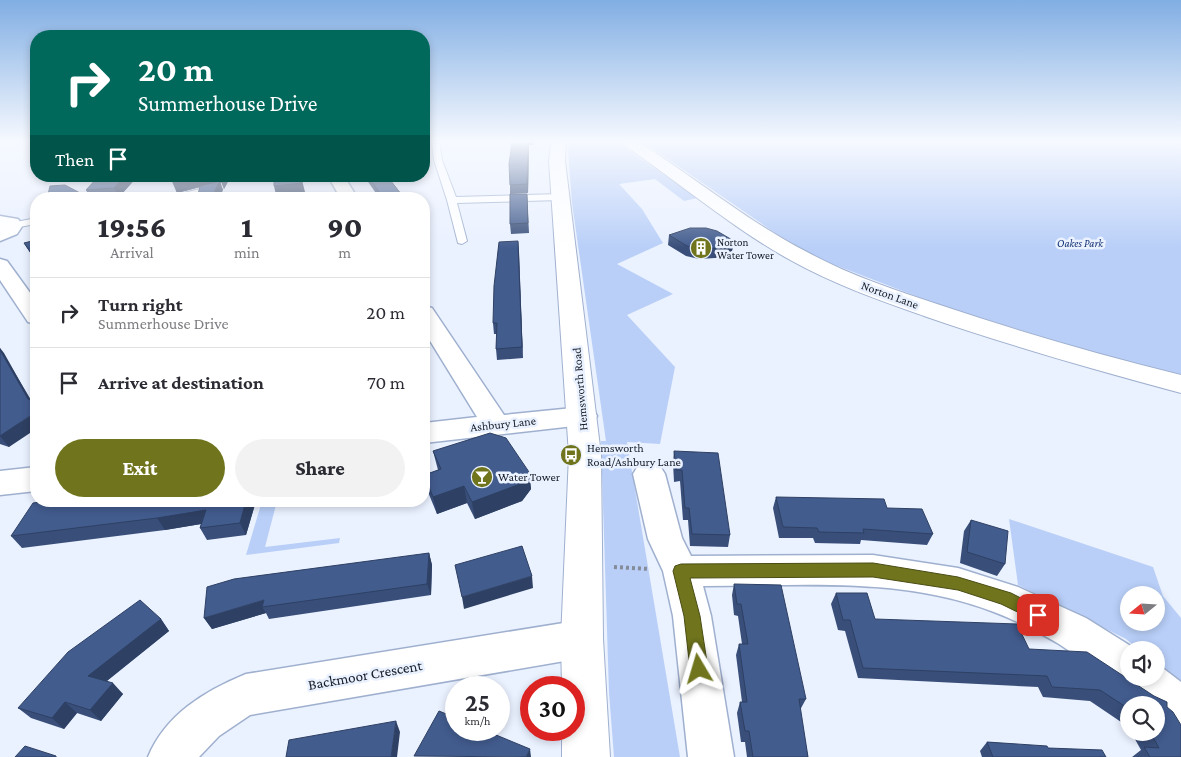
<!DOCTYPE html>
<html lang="en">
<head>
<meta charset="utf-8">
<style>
  body { margin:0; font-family:"Crimson Pro",serif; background:#f2f2f3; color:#2b2b33; height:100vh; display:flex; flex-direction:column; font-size:19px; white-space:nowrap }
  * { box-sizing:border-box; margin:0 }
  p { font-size:16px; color:#7c7c81 }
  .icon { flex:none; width:28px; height:28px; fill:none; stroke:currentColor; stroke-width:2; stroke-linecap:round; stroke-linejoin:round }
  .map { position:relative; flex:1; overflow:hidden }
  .side { position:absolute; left:30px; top:192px; width:400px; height:315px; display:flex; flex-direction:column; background:#fff; border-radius:20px; box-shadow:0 2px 8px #0003 }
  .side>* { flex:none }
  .banner { position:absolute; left:30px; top:30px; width:400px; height:152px; border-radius:20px; box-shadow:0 2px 8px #0003; background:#00695c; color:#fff; overflow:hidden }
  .needle { width:32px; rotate:252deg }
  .fabs { position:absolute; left:1120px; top:586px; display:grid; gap:10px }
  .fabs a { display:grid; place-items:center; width:45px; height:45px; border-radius:50%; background:#fff; box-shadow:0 2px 8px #0003; font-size:25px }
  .speed { position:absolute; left:445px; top:676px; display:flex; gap:10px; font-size:25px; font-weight:700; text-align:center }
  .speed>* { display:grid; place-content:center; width:65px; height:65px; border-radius:50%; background:#fff; box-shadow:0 2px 8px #0003; line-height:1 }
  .speed small { font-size:12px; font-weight:400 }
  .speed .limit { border:8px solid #d22; background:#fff; color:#111 }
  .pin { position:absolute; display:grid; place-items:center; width:42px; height:42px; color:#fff; margin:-21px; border-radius:10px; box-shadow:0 2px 8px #0006 }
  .me { position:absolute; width:55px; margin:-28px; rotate:353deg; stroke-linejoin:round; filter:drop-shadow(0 0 4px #0008) }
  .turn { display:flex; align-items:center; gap:18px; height:105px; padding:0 25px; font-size:22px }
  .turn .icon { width:65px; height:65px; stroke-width:2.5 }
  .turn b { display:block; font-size:35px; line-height:42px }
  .then { display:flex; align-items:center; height:48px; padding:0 25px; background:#0003; gap:10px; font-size:19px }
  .eta { display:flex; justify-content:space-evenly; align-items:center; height:85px; text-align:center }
  .eta b { font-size:30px; font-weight:800; line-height:35px }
  .action { display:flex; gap:10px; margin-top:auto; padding:10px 25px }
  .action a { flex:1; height:58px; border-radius:30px; background:#70751d; color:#fff; font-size:20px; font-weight:800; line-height:58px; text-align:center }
  .action a+a { background:#f2f2f3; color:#2b2b33 }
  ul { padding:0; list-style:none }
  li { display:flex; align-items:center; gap:15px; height:70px; padding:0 25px; border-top:1px solid #e1e1e2 }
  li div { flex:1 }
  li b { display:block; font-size:19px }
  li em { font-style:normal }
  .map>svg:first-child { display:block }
  .green { fill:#b9cff8; fill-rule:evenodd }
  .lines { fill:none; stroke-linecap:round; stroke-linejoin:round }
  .service-casing { stroke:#9fb0cf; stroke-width:2 }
  .minor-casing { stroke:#9fb0cf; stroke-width:3 }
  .tertiary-casing { stroke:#9fb0cf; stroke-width:2 }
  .path { stroke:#858c99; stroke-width:4; stroke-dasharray:3 3; stroke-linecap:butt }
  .service { fill:#fff; fill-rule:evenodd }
  .minor { fill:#fff; fill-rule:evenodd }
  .tertiary { fill:#fff; fill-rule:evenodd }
  .wall { fill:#394f7a }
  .shaded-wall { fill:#2e4063 }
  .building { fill:#425c8e; stroke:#2e4063 }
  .route { fill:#70751d; stroke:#494c13 }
  .labels { text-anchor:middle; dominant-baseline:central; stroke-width:5; stroke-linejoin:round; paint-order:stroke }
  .far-poi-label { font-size:11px; fill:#161d28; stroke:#eaf1ff; text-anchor:start }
  .far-park-label { font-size:11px; font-style:italic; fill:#143373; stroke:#eaf1ff }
  .street-label { font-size:12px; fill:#161d28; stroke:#eaf1ff }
  .poi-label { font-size:12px; fill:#161d28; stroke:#eaf1ff; text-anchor:start }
  .near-street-label { font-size:15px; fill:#161d28; stroke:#eaf1ff }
</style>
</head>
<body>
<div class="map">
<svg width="1181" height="757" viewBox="0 0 1181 757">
  <rect width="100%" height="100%" fill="#eaf1ff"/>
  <path class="green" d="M570,142H617L697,198L684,201L655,179L619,184L642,209L663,243L617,264L673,294L627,315L675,367L660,444L627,442L680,757H614L609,692L601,441H606L572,203L568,150Z
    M643,142H1181V376L1157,372L939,305L822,260L778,235Z
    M262,501H277L265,547L340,538L339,543L246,555Z
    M1009,519L1153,567L1163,596L1181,618V685L1156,664V650H1139L1126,639L1018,585ZM1129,595H1156V622H1129Z"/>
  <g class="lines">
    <g class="service-casing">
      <path id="service" d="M432,142H439L442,160L456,197L560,194L564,197L560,200L457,203L467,241L462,244L458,243L447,200L434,160Z
        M216,185L219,186V190L177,199H159Z
        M36,218V224L14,228L9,225L11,223Z"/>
    </g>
    <g class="minor-casing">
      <path id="minor" d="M328,176H344L358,199H341Z
        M0,216L18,219L23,225L17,234L0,241Z
        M0,259L7,261L36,301V324L28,322L0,280Z
        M424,306L432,308L504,415L583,407L593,409L597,416L593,423L583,425L424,443V423L477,417L424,331Z
        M649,462L660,466L665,474L682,538L691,556L873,555L958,568L1018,587L1086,618L1137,650H1129V678H1156V663L1181,682V730L1166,724L1156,716V705H1143L1128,692L1126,687C1101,677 1081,658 1059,644C1039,632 1015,620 994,612C901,576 800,586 703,586L711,616L734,757H688L673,616L663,571L648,539L633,474L638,466Z
        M36,467V491L0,495V471Z
        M582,620L596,626L602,639L596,652L582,658L250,715L219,736L199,757H148C166,714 205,691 246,674Z"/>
    </g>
    <g class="tertiary-casing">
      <path id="tertiary" d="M551,142H566L565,161L601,455L603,639L610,757H562V730H574V688H562L561,639L569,455L549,161Z
        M622,142H639C695,178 747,221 807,252C849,275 895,290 940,305C1020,332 1100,355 1181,375V393C1095,370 1008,345 924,316C879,300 833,284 792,261C732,228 680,183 624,145Z"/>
    </g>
    <path class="path" d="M614,567L650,569"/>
    <use href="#service" class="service"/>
    <use href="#minor" class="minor"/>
    <use href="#tertiary" class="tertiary"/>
  </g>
  <path class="wall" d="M512,142H534L533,145H529L528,193L510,194V185Z
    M99,176H138L119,197L91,199L86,190Z
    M171,176H231L224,189L222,183H220L223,190L200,187L177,193Z
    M364,176H389L390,180L405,199H380Z
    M527,194L529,233L511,234L510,224Z
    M669,235L734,241L732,251L715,258L699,259L686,256L668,245Z
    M36,240V262L24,243Z
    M518,241L523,358L497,360L496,349L497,334H494L493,323Z
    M0,348L31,400L9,447L0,444Z
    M433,451L529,472L531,489L522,501L475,519L467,503L437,514L428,492L424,476L438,470Z
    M674,451L730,535L728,547L690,546L688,520H683L680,481L674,482L673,463Z
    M776,497L887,508L933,534L927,545L861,540L860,544L815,543L813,538H779L773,508Z
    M256,501L246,535L207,540L200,528L201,524L165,530L22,548L11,536Z
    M971,520L1005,564L997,576L960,563L964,531Z
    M429,553L432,565L431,595L269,619L266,613L212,629L204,618Z
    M734,584L806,699L800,710L808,757H747L745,742H741L737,713L740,702H742L736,655L739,644H742L738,616L734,615L732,595Z
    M836,593L875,619L1029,649L1167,707L1181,757H1132L1141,750L1131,732H1156L1129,705V728L1127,726L1090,701L1043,697L1038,687L858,678L845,631L838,630L831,604Z
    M161,619L169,631L107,681L123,694L101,721L77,713L64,729L31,718L18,708Z
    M987,742L1048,748L1106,757H982L980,751Z"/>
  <path class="shaded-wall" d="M528,142L529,145L528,193L527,184Z
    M125,176H138L119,197L114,188Z
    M176,176H216L219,182L177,193L170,177Z
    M219,176H231L224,189Z
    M301,176L305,192L276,195L274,186Z
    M220,181L223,190L219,199H210Z
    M80,193L83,199H78Z
    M424,222L426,232H424Z
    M518,241L519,251L523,358L522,347Z
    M734,241L732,251L715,258L717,248Z
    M0,348L4,353L36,410L28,399L0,350Z
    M36,412V429L9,447L0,436Z
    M529,472L531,489L522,501L475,519L472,502Z
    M464,486L467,503L437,514L433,497Z
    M246,501H256L246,535L240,523Z
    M206,510L213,522L165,530L157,518Z
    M429,553L432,565L431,595L427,584Z
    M532,576L533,588L464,609L462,597Z
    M264,600L262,607L266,613L212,629L204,618Z
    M161,619L169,631L99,687L88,676Z
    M113,683L123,694L101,721L90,710Z
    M65,702L77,713L64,729L52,718Z
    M396,721L400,732L397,757H391Z
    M530,749L531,757H526Z"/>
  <path class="building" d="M512,142H528L527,184L510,185L509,164Z
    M99,176H125L114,188L86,190Z
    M274,176H301L302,183L274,186Z
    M368,176H387L405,199H384Z
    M220,181L210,199H197L200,186Z
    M65,185L80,193L78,199H47L50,186Z
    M305,194L306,199H290Z
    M510,194H527L528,223L510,224Z
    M690,228H706L717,231L734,241L717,248L701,249L687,246L669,235Z
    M36,240V260L24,243Z
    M518,241L522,347L496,349L497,323H493L494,286L499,242Z
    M0,350L28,399L36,402V412L0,436Z
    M490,433L506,438L529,472L520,484L472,502L464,486L433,497L424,475L441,469L433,451Z
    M674,451L718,453L730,535L692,534L689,508H685L682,470H676Z
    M776,497L884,499L887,508L922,509L933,534L863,529L864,533L819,532L817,528L783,527Z
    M48,501H246L240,523L200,528L206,510L157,518L11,536L33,503Z
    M971,520L1008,531L1005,564L967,552Z
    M522,546L532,576L462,597L455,565Z
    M429,553L427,584L262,607L264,600L204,618L207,587L234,579Z
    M734,584L781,585L806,699H799L808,757H753L749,731H745L740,702H747L739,644H748L741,604H737Z
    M836,593H867L875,619L1017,624L1029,649L1087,652L1154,696L1167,702V707L1173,712L1181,725V757H1150L1144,747L1159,748L1150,732H1156V705H1129V709L1100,690L1052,687L1047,676L863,668L850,620H843Z
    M140,600L161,619L88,676L113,683L90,710L65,702L52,718L18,708L68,652Z
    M439,711L456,718V730H484L530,749L526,757L414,756Z
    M396,721L391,757H286L289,740Z
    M987,742L1047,746L1048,748L1102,750L1106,757H993Z
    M25,746L56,756V757H15Z"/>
  <linearGradient id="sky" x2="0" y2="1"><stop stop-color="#81aee3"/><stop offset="0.57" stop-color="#f6f9ff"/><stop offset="1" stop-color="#f6f9ff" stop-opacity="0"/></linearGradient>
  <rect width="1181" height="248" fill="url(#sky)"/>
  <path class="route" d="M873,563L958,577L1011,593L1044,610L1047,615L1044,620L1038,622L1001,604L958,590L873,577L690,578L700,616L708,669L705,675L699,678L693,675L690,669L684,616L673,571L675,566L681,564Z"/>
  <defs>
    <g id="building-disc" transform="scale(1.125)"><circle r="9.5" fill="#70751d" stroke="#eaf1ff"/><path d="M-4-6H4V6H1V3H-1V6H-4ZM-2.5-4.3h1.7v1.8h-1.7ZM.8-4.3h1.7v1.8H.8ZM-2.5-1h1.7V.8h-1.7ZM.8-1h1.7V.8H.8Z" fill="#fff"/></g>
    <g id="bus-disc" transform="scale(1.125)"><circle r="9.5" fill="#70751d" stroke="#eaf1ff"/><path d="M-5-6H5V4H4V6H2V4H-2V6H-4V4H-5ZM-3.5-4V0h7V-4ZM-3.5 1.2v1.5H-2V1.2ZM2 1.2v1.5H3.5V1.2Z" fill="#fff"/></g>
    <g id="bar-disc" transform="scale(1.125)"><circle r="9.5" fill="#70751d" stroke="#eaf1ff"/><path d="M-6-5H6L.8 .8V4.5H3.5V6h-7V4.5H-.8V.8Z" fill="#fff"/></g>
  </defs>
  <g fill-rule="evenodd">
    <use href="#building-disc" x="701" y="248"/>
    <use href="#bus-disc" x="571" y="455"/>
    <use href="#bar-disc" x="482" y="477"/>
  </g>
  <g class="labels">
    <g class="far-poi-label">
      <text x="717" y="242">Norton<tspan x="717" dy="13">Water Tower</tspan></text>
    </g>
    <g class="far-park-label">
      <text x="1080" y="243">Oakes Park</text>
    </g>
    <g class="street-label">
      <text transform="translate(890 295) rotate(20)">Norton Lane</text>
      <text transform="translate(580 389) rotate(-95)">Hemsworth Road</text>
      <text transform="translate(503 424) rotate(-6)">Ashbury Lane</text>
    </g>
    <g class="poi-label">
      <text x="587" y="448">Hemsworth<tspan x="587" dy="14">Road/Ashbury Lane</tspan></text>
      <text x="498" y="477">Water Tower</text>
    </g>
    <g class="near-street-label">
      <text transform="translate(365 675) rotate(-10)">Backmoor Crescent</text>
    </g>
  </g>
</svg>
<div class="fabs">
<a><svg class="needle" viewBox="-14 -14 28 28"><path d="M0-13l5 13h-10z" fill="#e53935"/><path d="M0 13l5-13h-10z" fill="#7c7c81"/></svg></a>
<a><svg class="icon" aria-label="sound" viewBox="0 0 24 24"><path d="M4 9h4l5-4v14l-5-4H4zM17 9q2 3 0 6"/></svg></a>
<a><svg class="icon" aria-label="search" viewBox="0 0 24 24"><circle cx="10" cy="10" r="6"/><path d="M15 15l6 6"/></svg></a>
</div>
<div class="speed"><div>25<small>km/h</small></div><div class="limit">30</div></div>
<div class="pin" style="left:1038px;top:615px;background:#d93025"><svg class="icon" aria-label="arrive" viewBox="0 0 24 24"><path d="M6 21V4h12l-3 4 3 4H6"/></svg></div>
<svg class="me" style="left:699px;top:669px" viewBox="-20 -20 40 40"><path d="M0-17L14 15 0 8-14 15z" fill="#70751d" stroke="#fff" stroke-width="4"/></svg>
<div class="banner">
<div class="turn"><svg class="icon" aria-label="right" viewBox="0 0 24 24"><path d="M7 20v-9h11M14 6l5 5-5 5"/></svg><div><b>20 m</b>Summerhouse Drive</div></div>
<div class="then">Then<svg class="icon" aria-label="arrive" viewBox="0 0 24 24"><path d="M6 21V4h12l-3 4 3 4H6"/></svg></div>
</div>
<section class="side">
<div class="eta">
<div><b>19:56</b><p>Arrival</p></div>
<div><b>1</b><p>min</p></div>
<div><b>90</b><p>m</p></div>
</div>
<ul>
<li><svg class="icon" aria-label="right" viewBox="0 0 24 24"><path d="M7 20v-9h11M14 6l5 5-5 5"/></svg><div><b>Turn right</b><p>Summerhouse Drive</p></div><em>20 m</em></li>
<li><svg class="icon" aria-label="arrive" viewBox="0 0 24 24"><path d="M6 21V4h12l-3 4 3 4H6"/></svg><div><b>Arrive at destination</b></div><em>70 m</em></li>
</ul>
<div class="action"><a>Exit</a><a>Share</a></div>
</section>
</div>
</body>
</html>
